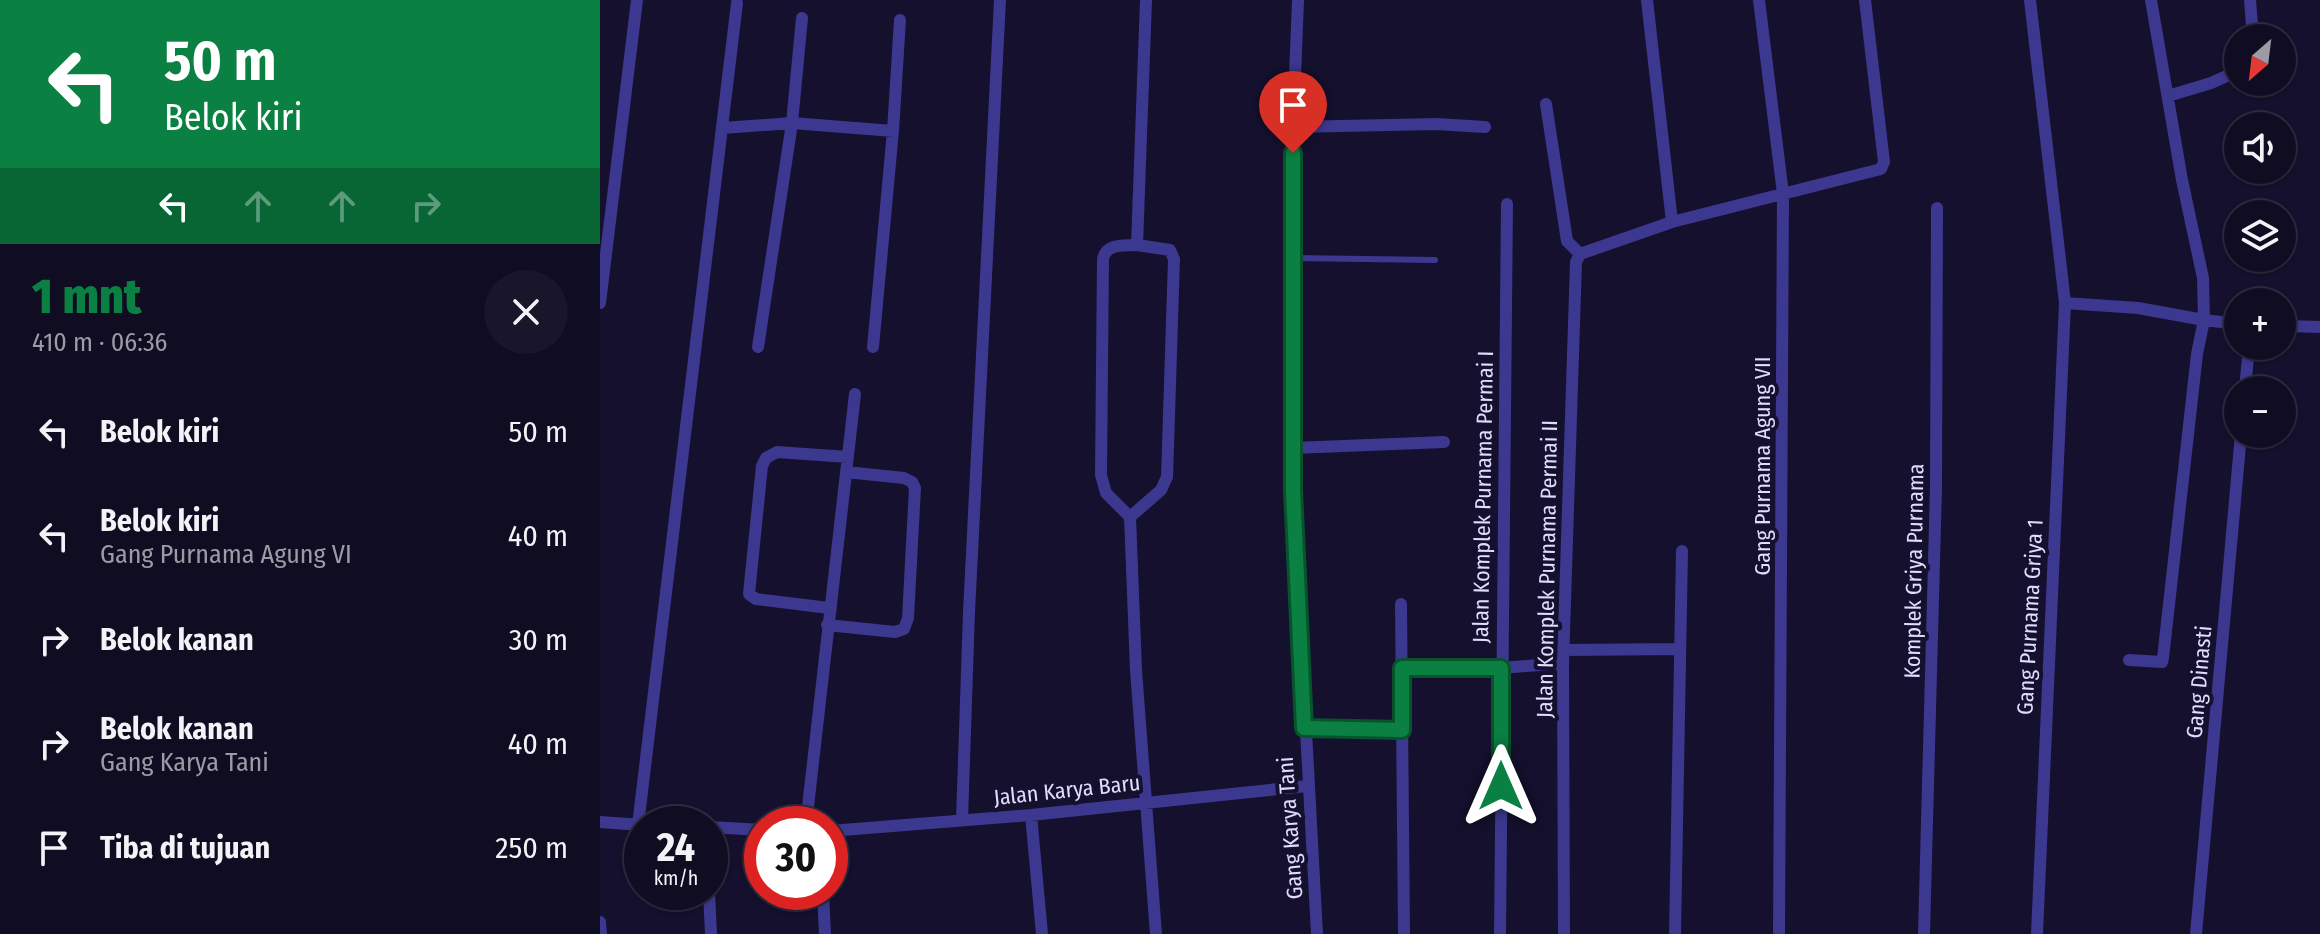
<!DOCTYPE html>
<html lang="id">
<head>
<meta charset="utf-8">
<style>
  body { margin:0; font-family:"Fira Sans Condensed",sans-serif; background:#19152a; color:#f1f3f6; height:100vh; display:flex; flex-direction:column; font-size:30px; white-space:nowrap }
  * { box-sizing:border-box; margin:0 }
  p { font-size:26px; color:#9c9ba5 }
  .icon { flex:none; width:44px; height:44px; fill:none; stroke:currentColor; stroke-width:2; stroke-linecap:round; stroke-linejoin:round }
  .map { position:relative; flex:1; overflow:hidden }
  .details { display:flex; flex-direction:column; background:#100c22; width:600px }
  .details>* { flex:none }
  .hud { background:#0b8043; color:#fff; overflow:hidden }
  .needle { width:52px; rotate:208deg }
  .tools { position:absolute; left:1624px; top:24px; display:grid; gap:16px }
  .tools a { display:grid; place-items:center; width:72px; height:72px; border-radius:50%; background:#100c22; box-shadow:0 2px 6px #0004,0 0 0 2px #302c40; font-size:40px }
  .speed { position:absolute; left:24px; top:806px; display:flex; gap:16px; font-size:40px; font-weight:700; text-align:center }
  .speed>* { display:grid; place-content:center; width:104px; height:104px; border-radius:50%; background:#100c22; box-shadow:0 2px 6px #0004,0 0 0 2px #302c40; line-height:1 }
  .speed small { font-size:20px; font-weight:400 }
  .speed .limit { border:12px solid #d22; background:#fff; color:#111 }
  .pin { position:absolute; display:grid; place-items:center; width:68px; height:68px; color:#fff; margin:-82px -34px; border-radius:50% 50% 50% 0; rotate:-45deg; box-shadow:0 0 8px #0007 }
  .pin .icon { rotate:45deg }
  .me { position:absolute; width:88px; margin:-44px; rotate:0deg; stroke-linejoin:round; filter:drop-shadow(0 0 6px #0008) }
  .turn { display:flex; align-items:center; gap:28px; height:168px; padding:0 32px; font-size:36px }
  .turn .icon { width:104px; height:104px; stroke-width:2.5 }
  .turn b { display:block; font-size:56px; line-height:68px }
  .lanes { display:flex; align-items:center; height:76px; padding:0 32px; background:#0003; justify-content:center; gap:40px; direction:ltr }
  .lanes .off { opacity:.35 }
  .round { display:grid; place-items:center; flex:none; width:84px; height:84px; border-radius:42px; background:#19152a }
  .overview { display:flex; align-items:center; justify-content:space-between; height:136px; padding:0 32px }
  h1 { font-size:48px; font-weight:800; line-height:60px; color:#0b8043 }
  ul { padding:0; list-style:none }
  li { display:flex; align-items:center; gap:24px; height:104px; padding:0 32px }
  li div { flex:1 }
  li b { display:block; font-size:30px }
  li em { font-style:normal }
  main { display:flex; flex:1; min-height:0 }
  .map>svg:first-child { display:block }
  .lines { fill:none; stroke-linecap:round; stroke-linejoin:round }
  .lane { stroke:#3c388f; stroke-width:6 }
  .street { stroke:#3c388f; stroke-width:12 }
  .route-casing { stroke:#07532c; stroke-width:20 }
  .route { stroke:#0b8043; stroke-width:14 }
  .labels { text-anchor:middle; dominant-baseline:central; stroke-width:8; stroke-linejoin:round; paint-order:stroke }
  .street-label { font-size:22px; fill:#e0dcff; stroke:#15102d }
</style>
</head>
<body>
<main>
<section class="details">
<div class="hud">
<div class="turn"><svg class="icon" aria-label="left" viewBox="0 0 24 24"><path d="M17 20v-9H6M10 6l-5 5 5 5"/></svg><div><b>50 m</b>Belok kiri</div></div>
<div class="lanes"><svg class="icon" aria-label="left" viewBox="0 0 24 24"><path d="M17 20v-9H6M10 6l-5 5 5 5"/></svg><svg class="icon off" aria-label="ahead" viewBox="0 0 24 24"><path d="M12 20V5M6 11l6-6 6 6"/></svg><svg class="icon off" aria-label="ahead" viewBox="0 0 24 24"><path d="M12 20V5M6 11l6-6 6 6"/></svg><svg class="icon off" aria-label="right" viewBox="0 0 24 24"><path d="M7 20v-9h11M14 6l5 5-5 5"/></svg></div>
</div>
<div class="overview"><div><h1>1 mnt</h1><p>410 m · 06:36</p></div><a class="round"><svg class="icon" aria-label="close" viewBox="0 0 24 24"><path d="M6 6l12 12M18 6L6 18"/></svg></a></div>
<ul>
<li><svg class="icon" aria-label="left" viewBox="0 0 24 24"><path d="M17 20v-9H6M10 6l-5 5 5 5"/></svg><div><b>Belok kiri</b></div><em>50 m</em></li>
<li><svg class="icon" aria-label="left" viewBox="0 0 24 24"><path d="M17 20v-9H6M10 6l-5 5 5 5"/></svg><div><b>Belok kiri</b><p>Gang Purnama Agung VI</p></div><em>40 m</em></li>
<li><svg class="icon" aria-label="right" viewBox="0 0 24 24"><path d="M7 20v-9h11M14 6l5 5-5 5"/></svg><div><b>Belok kanan</b></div><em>30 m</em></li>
<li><svg class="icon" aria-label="right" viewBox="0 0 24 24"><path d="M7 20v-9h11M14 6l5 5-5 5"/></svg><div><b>Belok kanan</b><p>Gang Karya Tani</p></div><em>40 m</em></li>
<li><svg class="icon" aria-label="arrive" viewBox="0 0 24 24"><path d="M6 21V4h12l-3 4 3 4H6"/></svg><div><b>Tiba di tujuan</b></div><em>250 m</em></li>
</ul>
</section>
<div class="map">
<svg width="1720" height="934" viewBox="0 0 1720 934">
  <rect width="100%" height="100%" fill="#15102d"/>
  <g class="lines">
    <path class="lane" d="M693,258L835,260"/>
    <path class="street" d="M546,0L537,245C523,246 506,243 503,259L501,475L506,493L530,517L536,670L556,934
      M698,0L693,127V490L717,934
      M1047,0L1072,222
      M1159,0L1183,194L1179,934
      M1430,0L1465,303L1437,934
      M1551,0L1582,180L1603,278L1604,320L1638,324
      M1650,0L1653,38
      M1568,96L1611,83L1638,71
      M946,104L967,241L980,254
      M693,127L837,124L885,127
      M122,128L192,123L293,131
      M980,254L1072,222L1281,169L1284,162L1265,0
      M0,303L37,0
      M1465,303L1538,308L1604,320L1597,354L1563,658L1562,662L1529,660
      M1682,326L1720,327
      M158,347L192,123L202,18
      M273,347L293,131L300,20
      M1645,390L1649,346
      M693,448L844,442
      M530,517L561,490L567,477L574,259L570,250L537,245
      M801,604L804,934
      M229,608L156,599L149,594L162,466L166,458L177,452L248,457
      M227,625L295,632L304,629L308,618L315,488L312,482L304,478L246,472
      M963,650L1080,649
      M802,668H901L963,663
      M704,728L802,730
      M431,815L442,934
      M362,820L369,612L400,0
      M0,822L42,825
      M206,824L255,394
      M38,825L137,3
      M110,827L162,830
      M230,831L431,815L707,786
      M109,892L111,934
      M223,892L225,934
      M0,922L1,934
      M900,934L907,204
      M964,934L963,663L976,262L980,254
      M1075,934L1082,551
      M1324,934L1336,487L1337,208
      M1596,934L1641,434"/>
  </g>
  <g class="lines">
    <g class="route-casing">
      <path id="route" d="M693,153V490L704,728L802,730V668H901V786"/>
    </g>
    <use href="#route" class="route"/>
  </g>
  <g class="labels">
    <g class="street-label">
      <text transform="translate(1162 466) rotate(-90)">Gang Purnama Agung VII</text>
      <text transform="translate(883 497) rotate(-89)">Jalan Komplek Purnama Permai I</text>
      <text transform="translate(947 569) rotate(-89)">Jalan Komplek Purnama Permai II</text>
      <text transform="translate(1314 571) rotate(-89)">Komplek Griya Purnama</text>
      <text transform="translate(1430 617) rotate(-87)">Gang Purnama Griya 1</text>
      <text transform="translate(1599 682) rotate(-85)">Gang Dinasti</text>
      <text transform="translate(467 790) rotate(-6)">Jalan Karya Baru</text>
      <text transform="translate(690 828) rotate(-94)">Gang Karya Tani</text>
    </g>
  </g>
</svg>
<div class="tools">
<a><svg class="needle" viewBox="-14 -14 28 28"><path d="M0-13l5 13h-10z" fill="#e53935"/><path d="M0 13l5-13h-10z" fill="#9c9ba5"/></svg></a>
<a><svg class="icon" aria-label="sound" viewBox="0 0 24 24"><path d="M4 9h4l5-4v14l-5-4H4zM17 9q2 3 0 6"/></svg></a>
<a><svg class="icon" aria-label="layers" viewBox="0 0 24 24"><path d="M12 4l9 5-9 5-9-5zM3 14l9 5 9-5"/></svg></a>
<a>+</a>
<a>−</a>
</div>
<div class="speed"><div>24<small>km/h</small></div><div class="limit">30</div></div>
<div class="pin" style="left:693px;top:153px;background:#d93025"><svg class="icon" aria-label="arrive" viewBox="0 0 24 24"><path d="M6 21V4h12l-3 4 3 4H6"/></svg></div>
<svg class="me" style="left:901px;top:786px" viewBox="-20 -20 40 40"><path d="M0-17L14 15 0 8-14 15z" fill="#0b8043" stroke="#fff" stroke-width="4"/></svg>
</div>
</main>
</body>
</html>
